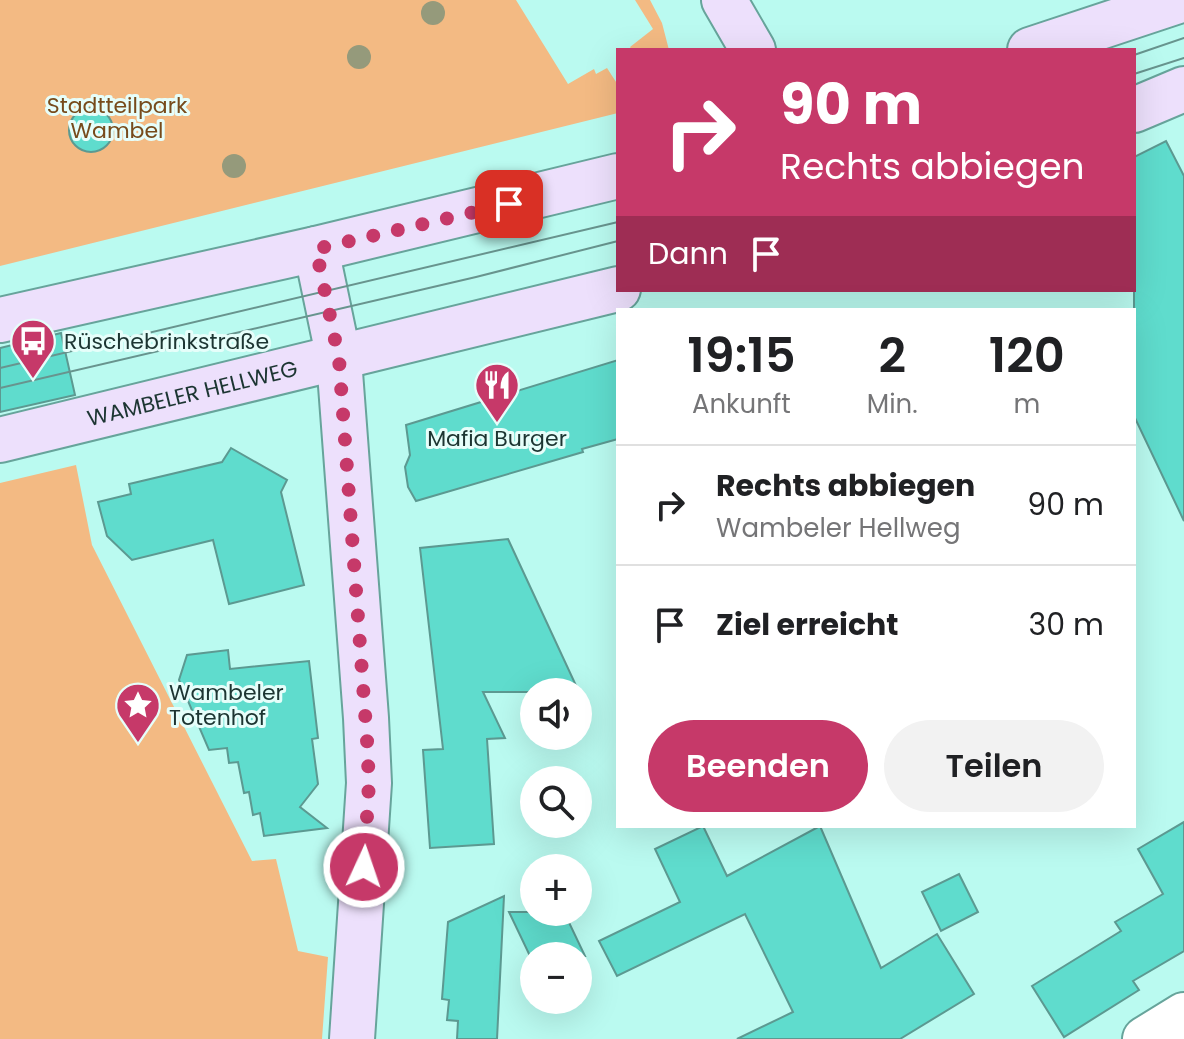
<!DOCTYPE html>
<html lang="de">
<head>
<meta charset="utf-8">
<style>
  body { margin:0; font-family:Poppins,sans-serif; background:#f2f2f2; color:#202124; height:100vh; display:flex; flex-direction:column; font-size:30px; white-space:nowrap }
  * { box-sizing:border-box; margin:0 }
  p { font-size:26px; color:#757577 }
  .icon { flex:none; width:44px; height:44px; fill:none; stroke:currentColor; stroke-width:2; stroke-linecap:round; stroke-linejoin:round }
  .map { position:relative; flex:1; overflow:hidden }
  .details { position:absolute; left:616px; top:308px; width:520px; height:520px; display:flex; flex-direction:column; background:#fff; border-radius:0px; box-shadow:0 8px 32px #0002 }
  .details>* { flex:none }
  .hud { position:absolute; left:616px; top:48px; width:520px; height:244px; border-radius:0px; box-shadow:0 8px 32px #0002; background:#c63969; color:#fff; overflow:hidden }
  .buttons { position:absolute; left:520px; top:678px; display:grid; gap:16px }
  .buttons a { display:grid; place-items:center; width:72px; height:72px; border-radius:50%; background:#fff; box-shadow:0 8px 32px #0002; font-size:40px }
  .pin { position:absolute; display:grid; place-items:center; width:68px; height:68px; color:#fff; margin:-34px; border-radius:16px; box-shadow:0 4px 12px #0006 }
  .me { position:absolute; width:88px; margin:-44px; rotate:3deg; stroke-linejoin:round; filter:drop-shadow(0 0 6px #0008) }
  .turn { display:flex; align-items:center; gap:28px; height:168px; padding:0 32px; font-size:36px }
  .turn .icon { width:104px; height:104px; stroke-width:2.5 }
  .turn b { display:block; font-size:56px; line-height:68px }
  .then { display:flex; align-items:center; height:76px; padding:0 32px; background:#0003; gap:16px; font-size:30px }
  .eta { display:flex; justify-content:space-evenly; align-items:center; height:136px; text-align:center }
  .eta b { font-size:48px; font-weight:600; line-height:56px }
  .primary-button { display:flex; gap:16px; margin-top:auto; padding:16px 32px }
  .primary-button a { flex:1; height:92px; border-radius:48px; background:#c63969; color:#fff; font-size:32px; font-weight:600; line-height:92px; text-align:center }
  .primary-button a+a { background:#f2f2f2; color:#202124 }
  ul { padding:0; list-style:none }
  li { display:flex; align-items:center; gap:24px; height:120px; padding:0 32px; border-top:2px solid #e0e0e0 }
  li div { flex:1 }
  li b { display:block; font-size:30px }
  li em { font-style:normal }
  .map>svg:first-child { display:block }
  .green { fill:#f3ba83 }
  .building { fill:#5fdccd; stroke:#5c9991; stroke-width:2 }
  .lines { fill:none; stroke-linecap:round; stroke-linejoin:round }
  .street-casing { stroke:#67a49b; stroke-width:48 }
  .secondary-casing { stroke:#67a49b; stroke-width:48 }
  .street { stroke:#fff; stroke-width:44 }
  .secondary { stroke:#ede0fc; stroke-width:44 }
  .tram { stroke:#68948e; stroke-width:2 }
  .tree { fill:#959a7b }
  .route { stroke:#c63969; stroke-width:14; stroke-dasharray:0 25.2 }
  .labels { text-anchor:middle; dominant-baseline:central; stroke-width:6; stroke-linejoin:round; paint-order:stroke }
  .park-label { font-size:22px; fill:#774b1b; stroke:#e6fefa }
  .poi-label { font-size:22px; fill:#1c3532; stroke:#e6fefa; text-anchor:start }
  .street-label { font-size:22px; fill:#1c3532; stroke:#e6fefa }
</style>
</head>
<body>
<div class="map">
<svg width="1184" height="1039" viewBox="0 0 1184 1039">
  <rect width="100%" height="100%" fill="#bafaf0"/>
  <path class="green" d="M0,0H516L568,84L594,69L596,74L607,68L618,85V113L0,266Z
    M635,0H650L662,23L669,50H632L630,47L653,29Z
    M76,465L92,545L252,861L276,859L298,951L328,957L322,1039H0V483Z"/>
  <path class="building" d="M69 130a22 22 0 1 1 44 0a22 22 0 1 1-44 0Z
    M1166,141L1184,176V521L1134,416V157Z
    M61,333L75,395L0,412V348Z
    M618,360V439L582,449L583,452L416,501L408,487L405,467L410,455L406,425Z
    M231,448L287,480L281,492L304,585L229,604L213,540L132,560L107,536L98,502L131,494L129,484L222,462Z
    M508,539L579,692H483L505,738L487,739L494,844L430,848L423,750L443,749L420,548Z
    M228,650L230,669L309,661L318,738L312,739L318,784L300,807L327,828L264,836L260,813L253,815L249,792L244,793L238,762L229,763L227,748L209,750L179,680L187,655Z
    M1184,822V951L1133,981L1139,990L1064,1037L1032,986L1121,931L1115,922L1163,894L1138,849Z
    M703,826L727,876L820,826L881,968L937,934L974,994L900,1039H737L793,1012L745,914L617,976L599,941L680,902L655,849Z
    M959,874L978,912L941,931L922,892Z
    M504,896L497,1039H457L458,1021L447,1020L449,1000L442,999L448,922Z
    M509,912H564L585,956H530Z"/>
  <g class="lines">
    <g class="street-casing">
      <path id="street" d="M1145,1039L1184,1015"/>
    </g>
    <g class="secondary-casing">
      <g id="secondary">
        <path d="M724,0L753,50"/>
        <path d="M1030,50L1181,0"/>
        <path d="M1134,110L1184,89"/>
        <path d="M316,249L339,359L366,718L369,783L352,1039"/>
        <path d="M0,320L316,249L618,176"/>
        <path id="s1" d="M0,440L618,289"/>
      </g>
    </g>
    <use href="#street" class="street"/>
    <use href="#secondary" class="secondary"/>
    <path class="tram" d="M1134,55L1184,38
      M1134,74L1184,58
      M0,368L618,222
      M0,388L476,277L618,241"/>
  </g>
  <g class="tree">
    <circle cx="433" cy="13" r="12"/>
    <circle cx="359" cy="57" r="12"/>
    <circle cx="234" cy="166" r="12"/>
  </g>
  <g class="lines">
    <path class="route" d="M364,867L369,783L367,740L339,359L316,249L509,204"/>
  </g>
  <defs>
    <g id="bus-pin" transform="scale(2.3)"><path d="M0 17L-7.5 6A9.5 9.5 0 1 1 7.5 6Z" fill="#c63969" stroke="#e6fefa"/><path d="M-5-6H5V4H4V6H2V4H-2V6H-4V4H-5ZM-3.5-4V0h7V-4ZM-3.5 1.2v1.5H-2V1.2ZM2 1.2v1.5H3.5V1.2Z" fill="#fff"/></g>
    <g id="restaurant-pin" transform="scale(2.3)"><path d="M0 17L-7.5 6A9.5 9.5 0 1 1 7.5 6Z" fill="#c63969" stroke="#e6fefa"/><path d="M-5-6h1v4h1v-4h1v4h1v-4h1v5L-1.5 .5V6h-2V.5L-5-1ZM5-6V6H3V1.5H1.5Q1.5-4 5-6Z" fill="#fff"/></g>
    <g id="sight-pin" transform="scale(2.3)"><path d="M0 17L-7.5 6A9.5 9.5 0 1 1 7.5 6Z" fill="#c63969" stroke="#e6fefa"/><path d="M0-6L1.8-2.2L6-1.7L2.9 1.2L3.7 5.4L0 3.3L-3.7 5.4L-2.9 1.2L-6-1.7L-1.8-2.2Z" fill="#fff"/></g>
  </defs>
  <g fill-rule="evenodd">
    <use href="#bus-pin" x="33" y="341"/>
    <use href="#restaurant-pin" x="497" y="385"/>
    <use href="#sight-pin" x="138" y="705"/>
  </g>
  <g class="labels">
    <g class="park-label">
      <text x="117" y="105">Stadtteilpark<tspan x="117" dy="25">Wambel</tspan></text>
    </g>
    <g class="poi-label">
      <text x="64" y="341">Rüschebrinkstraße</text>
      <text x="497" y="438" text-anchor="middle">Mafia Burger</text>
      <text x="169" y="692">Wambeler<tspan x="169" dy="25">Totenhof</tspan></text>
    </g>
    <g class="street-label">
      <text stroke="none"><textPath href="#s1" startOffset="198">WAMBELER HELLWEG</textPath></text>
    </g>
  </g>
</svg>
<div class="buttons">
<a><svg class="icon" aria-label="sound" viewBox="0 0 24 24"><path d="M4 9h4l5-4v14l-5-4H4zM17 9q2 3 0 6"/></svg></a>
<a><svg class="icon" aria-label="search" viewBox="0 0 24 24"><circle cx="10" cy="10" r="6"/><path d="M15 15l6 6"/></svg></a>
<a>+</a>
<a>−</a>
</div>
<div class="pin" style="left:509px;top:204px;background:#d93025"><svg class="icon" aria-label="arrive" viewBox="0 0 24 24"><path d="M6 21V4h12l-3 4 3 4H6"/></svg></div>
<svg class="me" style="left:364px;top:867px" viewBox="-20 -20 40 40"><circle r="17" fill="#c63969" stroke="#fff" stroke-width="3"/><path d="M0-11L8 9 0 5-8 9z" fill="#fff"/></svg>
<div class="hud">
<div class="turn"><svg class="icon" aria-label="right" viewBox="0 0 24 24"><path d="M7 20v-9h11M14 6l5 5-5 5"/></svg><div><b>90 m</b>Rechts abbiegen</div></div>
<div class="then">Dann<svg class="icon" aria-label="arrive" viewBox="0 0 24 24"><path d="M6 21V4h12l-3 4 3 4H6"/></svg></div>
</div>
<section class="details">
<div class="eta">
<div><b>19:15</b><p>Ankunft</p></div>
<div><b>2</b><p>Min.</p></div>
<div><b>120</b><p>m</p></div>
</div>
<ul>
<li><svg class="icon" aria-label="right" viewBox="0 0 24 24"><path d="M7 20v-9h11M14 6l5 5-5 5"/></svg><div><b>Rechts abbiegen</b><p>Wambeler Hellweg</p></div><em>90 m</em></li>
<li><svg class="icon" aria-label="arrive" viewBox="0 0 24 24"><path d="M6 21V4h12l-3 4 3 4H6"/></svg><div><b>Ziel erreicht</b></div><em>30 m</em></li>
</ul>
<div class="primary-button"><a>Beenden</a><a>Teilen</a></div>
</section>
</div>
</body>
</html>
